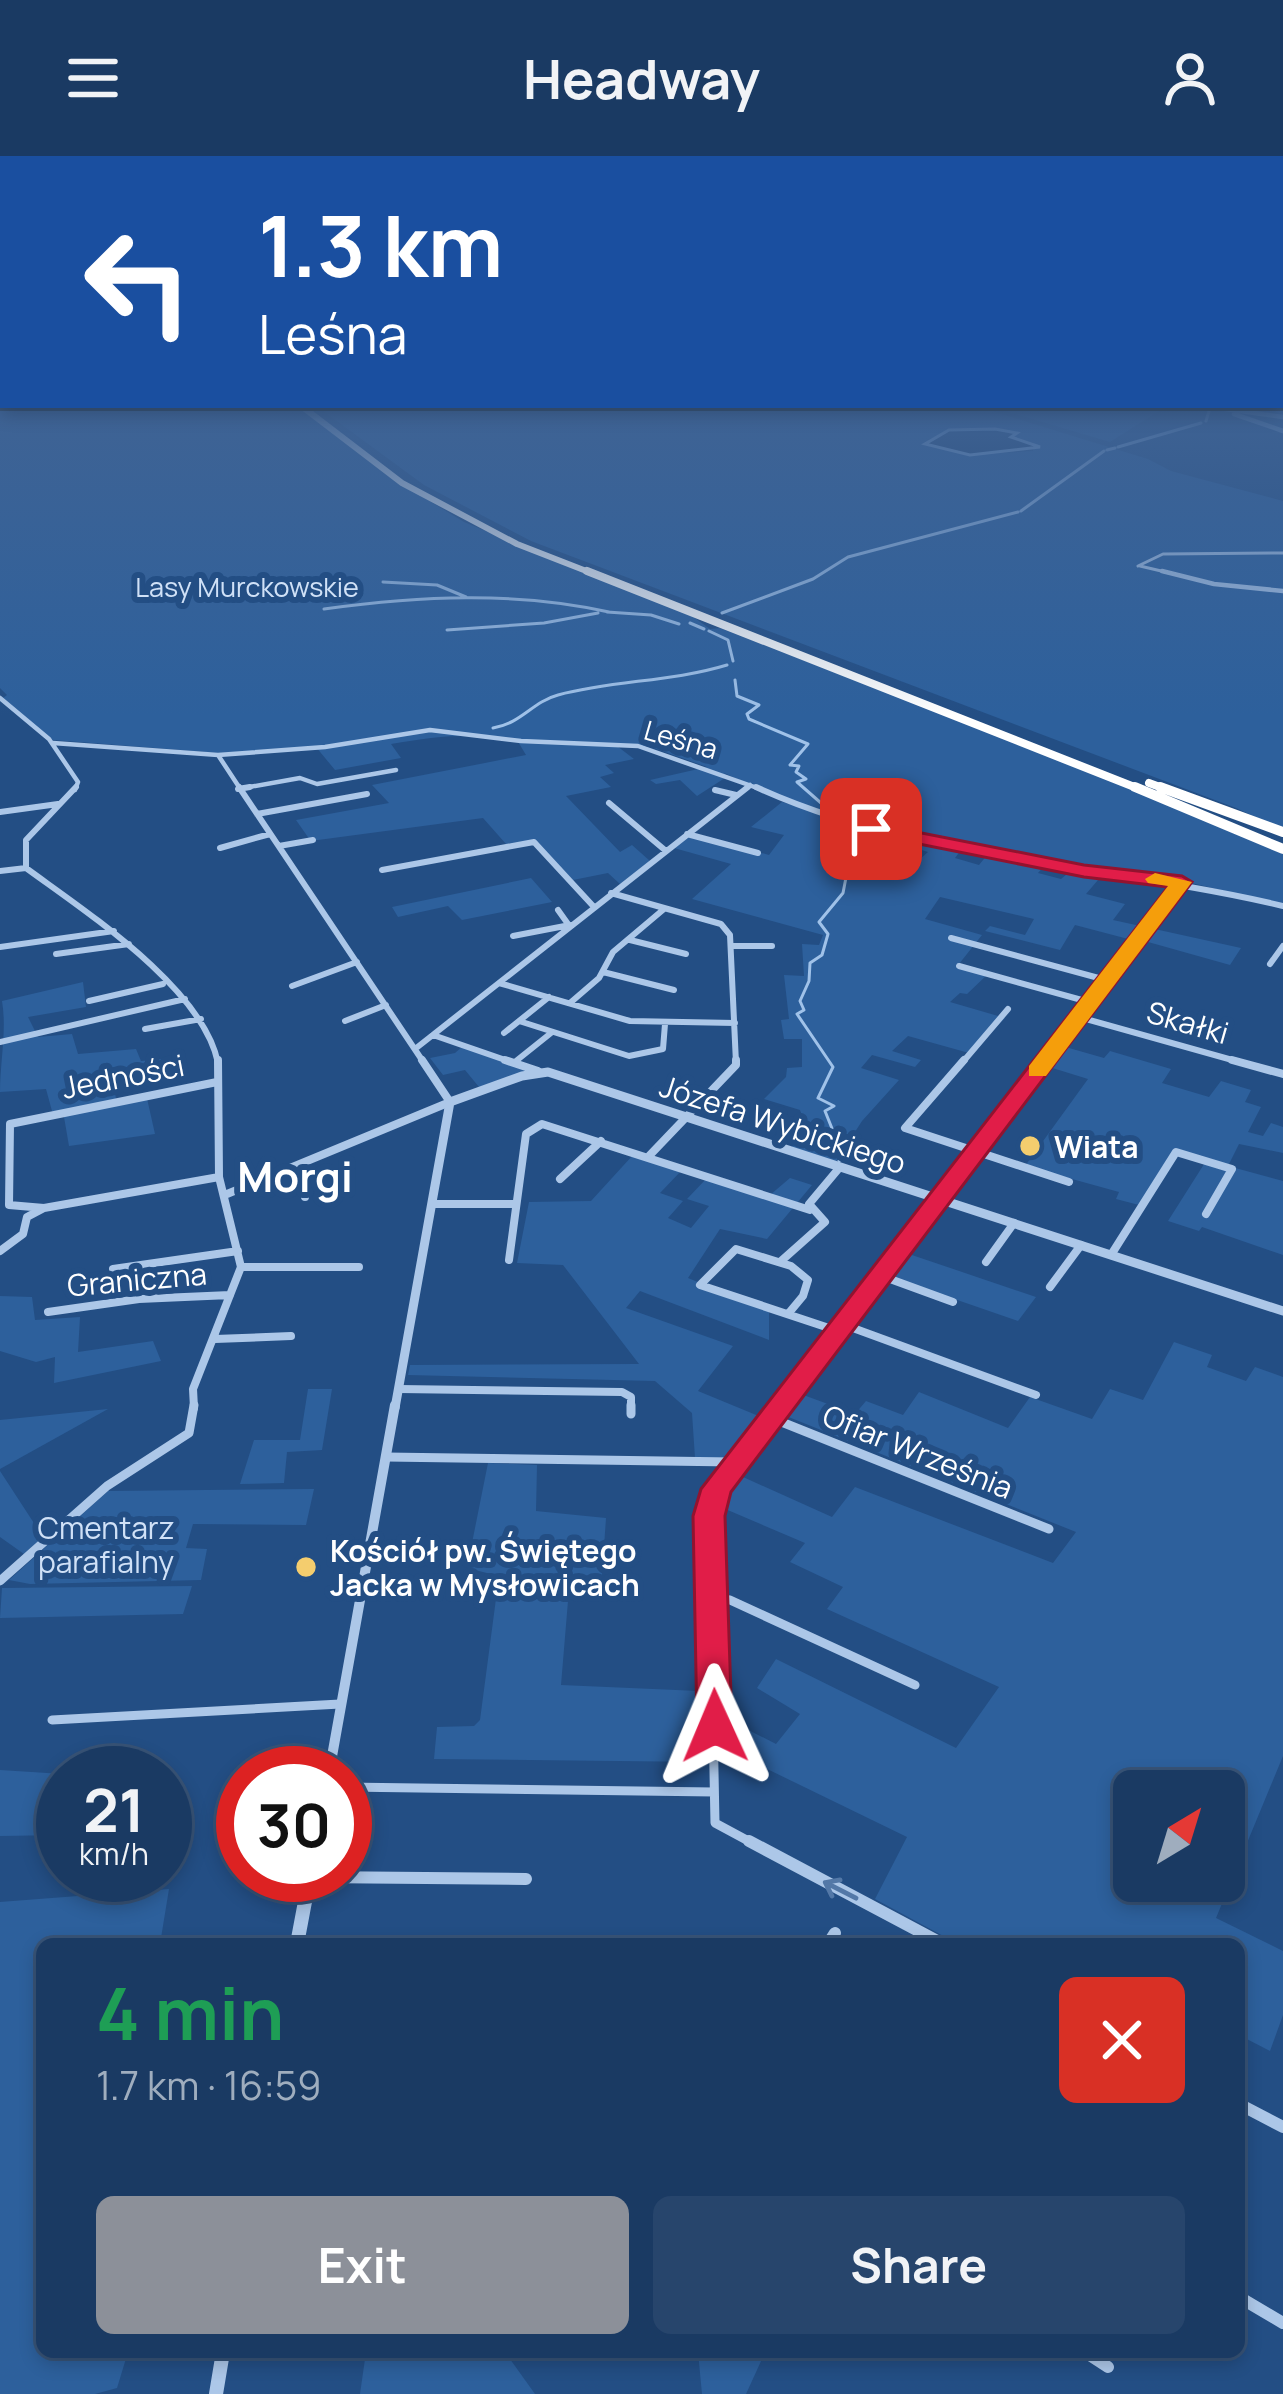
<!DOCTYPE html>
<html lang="en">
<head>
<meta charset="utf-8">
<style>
  body { margin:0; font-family:Manrope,sans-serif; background:#27456c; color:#f1f3f6; height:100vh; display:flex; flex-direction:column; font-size:45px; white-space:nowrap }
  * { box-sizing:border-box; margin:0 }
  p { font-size:39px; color:#9fadbe }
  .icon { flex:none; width:66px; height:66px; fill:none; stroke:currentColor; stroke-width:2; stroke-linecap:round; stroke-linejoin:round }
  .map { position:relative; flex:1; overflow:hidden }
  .side { position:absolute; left:36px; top:1782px; width:1209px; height:420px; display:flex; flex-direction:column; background:#1a3a63; border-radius:18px; box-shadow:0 6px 18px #0003,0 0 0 3px #385478 }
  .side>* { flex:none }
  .top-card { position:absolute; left:0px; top:0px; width:1284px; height:252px; box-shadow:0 6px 18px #0003,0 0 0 3px #385478; background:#1a4fa0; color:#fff; overflow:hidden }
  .needle { width:78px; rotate:38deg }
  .tools { position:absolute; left:1113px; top:1614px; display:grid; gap:24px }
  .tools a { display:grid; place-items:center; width:132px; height:132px; border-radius:18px; background:#1a3a63; box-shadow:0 6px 18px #0003,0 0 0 3px #385478; font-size:60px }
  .speed { position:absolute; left:36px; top:1590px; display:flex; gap:24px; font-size:60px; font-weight:700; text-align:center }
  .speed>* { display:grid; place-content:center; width:156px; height:156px; border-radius:50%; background:#1a3a63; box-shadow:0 6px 18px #0003,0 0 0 3px #385478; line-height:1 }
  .speed small { font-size:30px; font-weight:400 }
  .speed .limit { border:18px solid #d22; background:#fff; color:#111 }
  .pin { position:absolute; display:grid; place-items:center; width:102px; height:102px; color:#fff; margin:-51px; border-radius:24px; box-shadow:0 6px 18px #0006 }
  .me { position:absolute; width:132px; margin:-66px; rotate:359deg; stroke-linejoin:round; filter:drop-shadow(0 0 9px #0008) }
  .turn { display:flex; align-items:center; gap:42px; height:252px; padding:0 60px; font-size:54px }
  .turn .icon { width:156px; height:156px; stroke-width:2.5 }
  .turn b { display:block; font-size:84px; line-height:102px }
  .round { display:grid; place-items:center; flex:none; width:126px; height:126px; border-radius:18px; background:#27456c }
  .headline { display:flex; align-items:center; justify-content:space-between; height:204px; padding:0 60px }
  h1 { font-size:72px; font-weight:700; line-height:90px; color:#1e9e55 }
  .primary-button { display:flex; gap:24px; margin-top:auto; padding:24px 60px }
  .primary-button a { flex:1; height:138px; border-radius:18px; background:#8c9099; color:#fff; font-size:48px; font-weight:700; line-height:138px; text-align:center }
  .primary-button a+a { background:#27456c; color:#f1f3f6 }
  header { display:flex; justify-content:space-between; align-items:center; height:156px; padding:0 60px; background:#1a3a63; font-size:54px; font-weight:700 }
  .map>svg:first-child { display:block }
  .green { fill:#2d609c; fill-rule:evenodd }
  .water { fill:#183964; stroke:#a0c2e9; stroke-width:3 }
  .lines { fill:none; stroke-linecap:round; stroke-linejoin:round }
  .stream { stroke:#a0c2e9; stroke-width:3 }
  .minor-far5 { stroke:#acc7e8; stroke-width:3 }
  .minor-far4 { stroke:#acc7e8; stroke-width:4.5 }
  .minor-far3 { stroke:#acc7e8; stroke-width:6 }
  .minor-far2 { stroke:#acc7e8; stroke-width:8 }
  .minor-far1 { stroke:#acc7e8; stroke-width:9 }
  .minor { stroke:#acc7e8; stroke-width:12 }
  .tertiary-far3 { stroke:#acc7e8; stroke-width:4.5 }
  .tertiary-far2 { stroke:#acc7e8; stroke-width:9 }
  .tertiary-far1 { stroke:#acc7e8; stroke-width:10 }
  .tertiary { stroke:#acc7e8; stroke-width:14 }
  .motorway-far2 { stroke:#fff; stroke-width:6 }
  .motorway-far1 { stroke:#fff; stroke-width:8 }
  .motorway { stroke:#fff; stroke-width:10 }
  .oneway { stroke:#5378a7 }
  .route { fill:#e11d48; stroke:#92132f; stroke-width:3 }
  .slow { fill:#f59e0b }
  .poi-dot { fill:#f4cd6e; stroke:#234e84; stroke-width:4.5 }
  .labels { text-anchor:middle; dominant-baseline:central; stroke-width:12; stroke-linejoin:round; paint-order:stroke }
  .far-park-label { font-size:27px; fill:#d0e1f7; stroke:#234e84 }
  .far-street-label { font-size:27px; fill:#fff; stroke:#234e84 }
  .street-label { font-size:30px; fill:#fff; stroke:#234e84 }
  .poi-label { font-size:30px; font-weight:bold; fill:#fff; stroke:#234e84; text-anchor:start }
  .park-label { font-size:30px; fill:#d0e1f7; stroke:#234e84 }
  .district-label { font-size:42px; font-weight:bold; fill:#fff; stroke:#234e84 }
</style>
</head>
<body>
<header><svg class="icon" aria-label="menu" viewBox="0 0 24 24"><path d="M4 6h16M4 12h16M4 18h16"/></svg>Headway<svg class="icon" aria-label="person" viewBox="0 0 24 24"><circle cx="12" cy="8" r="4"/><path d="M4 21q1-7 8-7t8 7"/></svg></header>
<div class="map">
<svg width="1283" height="2238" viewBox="0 0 1283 2238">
  <rect width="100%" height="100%" fill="#234e84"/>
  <path class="green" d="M0,246L77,253L296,249L385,318L464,366L692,460L710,473L720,472L1076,610L1283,698V749L1183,725L1104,717L1086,738L1125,748L1113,764L1145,771L1132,784L1075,769L1060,794L985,775L990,770L1025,779L1034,763L940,741L925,763L982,779L959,808L989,817L967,838L960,837L950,846L1005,862L969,897L908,880L892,895L921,904L915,911L872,899L861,912L899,924L862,965L835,1007L791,992L807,974L800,954L764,943L786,921L787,912L802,911V883H784L781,864L789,863L784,819L804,820L802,788L819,789L823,779L692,743L731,708L674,692L692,678L769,699L784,679L751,671L782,646L797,650L724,617L728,620L697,640L680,624L656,628L650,624L707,611L648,590H617L634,603L605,609L614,617L600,621L611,631L566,640L620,696L632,689L650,705L620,728L608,717L573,724L533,684L506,688L483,662L318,684H310L296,664L389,647L372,629L526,599L517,584C472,576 437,580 391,588L401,602L335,614L316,591L219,597L53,584L3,542L7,539L0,532ZM873,672L1072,714L1061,723L1038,717L1045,709L988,698L979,709L955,702L961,694L911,680L906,689L928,696L912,710L883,701L905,680Z
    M315,249H972L1148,303L1171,315L1283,345V674L1236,652L531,385L424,329ZM961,272L1015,278L1009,281L1034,287L1033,295L970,299L927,284Z
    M985,249H1151L1159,255L1110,286Z
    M531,722L552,746L462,764L448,750L398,761L392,751Z
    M1150,772L1241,792L1230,809L1141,784Z
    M83,826L86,851L28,861L38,881L72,878L78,898L136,893L141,905L171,902V913L114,925L116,944L146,938L155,978L69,990L63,955H52L46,933L0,936C0,906 7,874 2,845Z
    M463,890L531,915L479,931L465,914L443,919L430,902L455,897Z
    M1062,890L1104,902L1110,895L1171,913L1162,927L1209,941L1221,925L1251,934L1245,946L1261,951L1248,976L1263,980L1271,967L1283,971V997L1239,988L1228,1010L1283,1025V1099L1202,1071L1199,1075L1168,1065L1206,1005L1173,994L1139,1049L1116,1043L1119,1036L1025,1010L1088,923L1046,910Z
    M633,999L682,1014L660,1037L683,1045L668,1062L691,1072L709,1050L687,1043L706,1023L770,1039L790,1022L812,1029L767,1083L720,1073L688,1122L769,1155V1184L640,1135L626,1152L733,1190L698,1235L761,1261L732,1302H695L692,1257L655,1225L408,1219L410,1209L639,1208L563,1109L517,1107L529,1046L591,1045Z
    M903,1096L1036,1141L1018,1165L885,1119Z
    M0,1140L32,1141L35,1164L80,1161L78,1196L153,1185L161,1205L54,1227L55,1201L36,1206L0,1195Z
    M1174,1186L1212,1199L1207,1211L1246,1225L1255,1211L1283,1221V1600L1216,1762L1283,1795V1859L1270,1895L1239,1879V1788H958L875,1743L907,1681L724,1592L706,1606L434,1603L437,1571L474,1570L480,1564L499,1420L467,1412L488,1307L537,1309L536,1355L606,1362L602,1420L570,1421L561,1529L722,1536L723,1561L776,1588L800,1558L757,1532L776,1503L956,1592L999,1531L827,1453L843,1431L790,1406L805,1387L723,1352L732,1316L832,1361L855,1331L1053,1407L1076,1376L781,1258L798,1237L855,1258L866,1245L903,1259L919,1236L1008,1272L1030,1241L1092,1263L1110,1233L1143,1244ZM1134,1635H1224V1725H1134Z
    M308,1233H332L322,1294L287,1296L284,1327L240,1328L254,1284H300Z
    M108,1253L0,1313V1264Z
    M0,1315L43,1381L24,1398L0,1381Z
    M314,1333L306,1369L193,1368L186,1392L207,1393L201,1424L30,1428L9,1424L108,1335Z
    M192,1430L183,1458L0,1462L2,1432Z
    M0,1614L63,1618V1679L0,1680Z
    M169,1733L160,1788H42V2196H128L117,2232L95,2238H0V1746Z
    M366,2196H505L535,2238H360Z
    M698,2196H751L762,2203L746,2238H702Z"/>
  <path class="water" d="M995,273L1017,277L1011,281L1040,291L970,299L925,288L949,274Z"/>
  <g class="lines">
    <path class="stream" d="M1206,265L1210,252
      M1118,291L1201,267
      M1107,294L1115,292
      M1021,355L1104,295
      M383,426L437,429L466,441
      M324,453C418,440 516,435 609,456
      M607,456L651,459L679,468
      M722,457L813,423L848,401L1018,356
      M690,467L704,473
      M447,474L544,467L598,457
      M709,475L728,484L733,505
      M735,524L737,540L759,549L747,558L749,563L808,588L790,609L799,610L796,616L806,623L797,626L821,647L836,648L837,660
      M493,572C522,567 532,546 558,539C614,524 671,526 727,509
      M836,664L837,686L849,706L843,737L819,766L828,778L822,799L810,807L809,825L800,845L804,854L797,858L833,911L818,942L834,950L825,955L843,1000L839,1005"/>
    <path class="minor-far5" d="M1138,410L1163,398L1283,397
      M1140,410L1174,418"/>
    <path class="minor-far4" d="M1162,415L1214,428L1283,435
      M0,542L49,583L78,626L75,634
      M53,587L218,599L325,591L430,574L521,585L638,590L763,634
      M218,599L241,634
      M238,633L300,622L317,628L396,614
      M744,634L750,629"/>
    <path class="minor-far3" d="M76,631L26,684V712C86,756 203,832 218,907
      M239,631L424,907
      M756,631C917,705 1111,709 1283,750
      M238,633L250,631
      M715,634L736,639
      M609,647L666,695
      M0,656L58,648
      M257,658L367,638
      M687,678L758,697
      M279,690L313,684
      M220,692L270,678
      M382,714L534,686L594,751
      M0,715L26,712
      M611,737L721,768L730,779L736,907
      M558,754L568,768
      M513,780L570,769
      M951,782L1106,824
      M630,784L686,798
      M732,790H772
      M0,791L114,775
      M56,798L129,788
      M1270,808L1283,790
      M959,810L1089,846
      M603,816L674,834
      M499,827L630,865L735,867
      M292,830L357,806
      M89,845L163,828
      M570,847L599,822L613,796L664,753
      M1079,861L1243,907
      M345,865L386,849
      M519,865L629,900L663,893L665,868
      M145,873L201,863
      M504,877L549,841
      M433,879L514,907
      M0,886L185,843
      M415,893L748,631
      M516,905L551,877
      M962,907L1008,853
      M1043,907L1182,726"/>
    <path class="minor-far2" d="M505,904L538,915
      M964,904L905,972L1069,1026
      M1232,904L1283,918
      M649,1000L736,909V904
      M303,1008L305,1041
      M560,1023L601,985
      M227,1038L450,946L422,904
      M432,1048H516
      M44,1052L9,1049L10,968L217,926
      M0,1095L23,1078L27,1061L44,1052L219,1021
      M1111,1099L1176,996L1232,1013L1206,1058
      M509,1104L526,978L542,968L810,1054
      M780,1106L825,1066L809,1048L840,1011
      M986,1106L1014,1067
      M241,1111H359
      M113,1113L238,1095
      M879,1119L953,1146
      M1050,1131L1081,1089
      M48,1156L139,1143L230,1139
      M788,1158L803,1140L808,1124L791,1110L736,1093L700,1129L838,1175
      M842,1168L1036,1239
      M215,1183L291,1180
      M399,1233L622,1236L631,1241V1252
      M194,1252L193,1233L241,1111L219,1021L218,904
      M777,1252L1045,904"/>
    <path class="minor-far1" d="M631,1249V1258
      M769,1261L1049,1373
      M386,1301L733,1306
      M0,1425L107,1330L189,1277L194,1249
      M712,1442L730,1444L915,1529
      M52,1564L340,1548
      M345,1631L714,1636
      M754,1688L715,1667L709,1360L716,1333L779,1249"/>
    <path class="minor" d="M749,1685L943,1788
      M312,1721L526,1723
      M828,1788L835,1777
      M1239,1948L1283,1971
      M1239,2141L1283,2167
      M1085,2196L1108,2211"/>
    <path class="tertiary-far3" d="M1197,249L1283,261
      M1234,258L1283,275"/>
    <path class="tertiary-far2" d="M395,1252L450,946L522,920L548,916L1283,1155"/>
    <path class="tertiary-far1" d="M329,1617L395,1249"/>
    <path class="tertiary" d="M297,1788L310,1719
      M216,2238L223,2196"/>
    <path class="motorway-far2" d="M300,249L402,327L517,388L594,418"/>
    <path class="motorway-far1" d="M587,415L1142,634
      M1149,627L1168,634"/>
    <path class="motorway" d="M1135,631L1283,693
      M1160,631L1283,676"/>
  </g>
  <defs><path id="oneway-shaft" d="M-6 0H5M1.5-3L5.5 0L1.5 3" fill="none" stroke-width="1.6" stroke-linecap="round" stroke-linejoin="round" transform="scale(3)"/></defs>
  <use class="oneway" href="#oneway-shaft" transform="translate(840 1734) rotate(-153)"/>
  <linearGradient id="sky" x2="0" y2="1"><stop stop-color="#132b49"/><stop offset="0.44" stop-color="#3f6394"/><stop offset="1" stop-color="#3f6394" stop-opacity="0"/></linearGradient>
  <rect width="1283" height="560" fill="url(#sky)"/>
  <path class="route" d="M871,667L1084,709L1182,720L1192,726L731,1336L725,1360L732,1570L727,1580L715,1584L702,1580L697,1570L693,1360L701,1333L1168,731L1084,721L864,677V669Z"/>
  <path class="slow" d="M1155,717L1192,726L1046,920H1029V910L1168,730L1148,727L1145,723Z"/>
  <g class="poi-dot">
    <circle cx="1030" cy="990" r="12"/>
    <circle cx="306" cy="1411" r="12"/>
  </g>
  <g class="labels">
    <g class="far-park-label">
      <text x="247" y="430">Lasy Murckowskie</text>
    </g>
    <g class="far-street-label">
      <text transform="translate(681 583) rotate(16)">Leśna</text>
    </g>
    <g class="street-label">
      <text transform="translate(1188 866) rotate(16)">Skałki</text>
      <text transform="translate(123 920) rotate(-11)">Jedności</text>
      <text transform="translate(783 968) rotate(18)">Józefa Wybickiego</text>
      <text transform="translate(137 1123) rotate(-5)">Graniczna</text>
      <text transform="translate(918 1295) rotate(22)">Ofiar Września</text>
    </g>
    <g class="poi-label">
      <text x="1054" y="990">Wiata</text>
      <text x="330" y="1394">Kościół pw. Świętego<tspan x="330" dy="34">Jacka w Mysłowicach</tspan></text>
    </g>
    <g class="park-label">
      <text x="106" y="1371">Cmentarz<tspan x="106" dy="34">parafialny</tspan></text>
    </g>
    <g class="district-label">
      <text x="295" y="1020">Morgi</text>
    </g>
  </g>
</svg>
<div class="tools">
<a><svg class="needle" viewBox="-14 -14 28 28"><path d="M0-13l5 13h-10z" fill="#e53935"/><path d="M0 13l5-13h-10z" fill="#9fadbe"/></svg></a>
</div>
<div class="speed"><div>21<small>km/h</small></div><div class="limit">30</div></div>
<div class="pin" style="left:871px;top:673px;background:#d93025"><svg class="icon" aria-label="arrive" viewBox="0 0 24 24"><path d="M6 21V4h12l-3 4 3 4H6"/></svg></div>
<svg class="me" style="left:715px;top:1570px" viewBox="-20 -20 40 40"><path d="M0-17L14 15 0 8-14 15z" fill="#e11d48" stroke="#fff" stroke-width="4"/></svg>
<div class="top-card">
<div class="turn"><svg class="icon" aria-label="left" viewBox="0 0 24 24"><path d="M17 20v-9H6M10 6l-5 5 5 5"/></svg><div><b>1.3 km</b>Leśna</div></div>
</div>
<section class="side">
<div class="headline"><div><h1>4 min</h1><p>1.7 km · 16:59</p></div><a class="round" style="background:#d93025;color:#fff"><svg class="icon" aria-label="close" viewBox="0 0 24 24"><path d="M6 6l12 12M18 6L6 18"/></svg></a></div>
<div class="primary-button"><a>Exit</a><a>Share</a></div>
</section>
</div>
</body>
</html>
